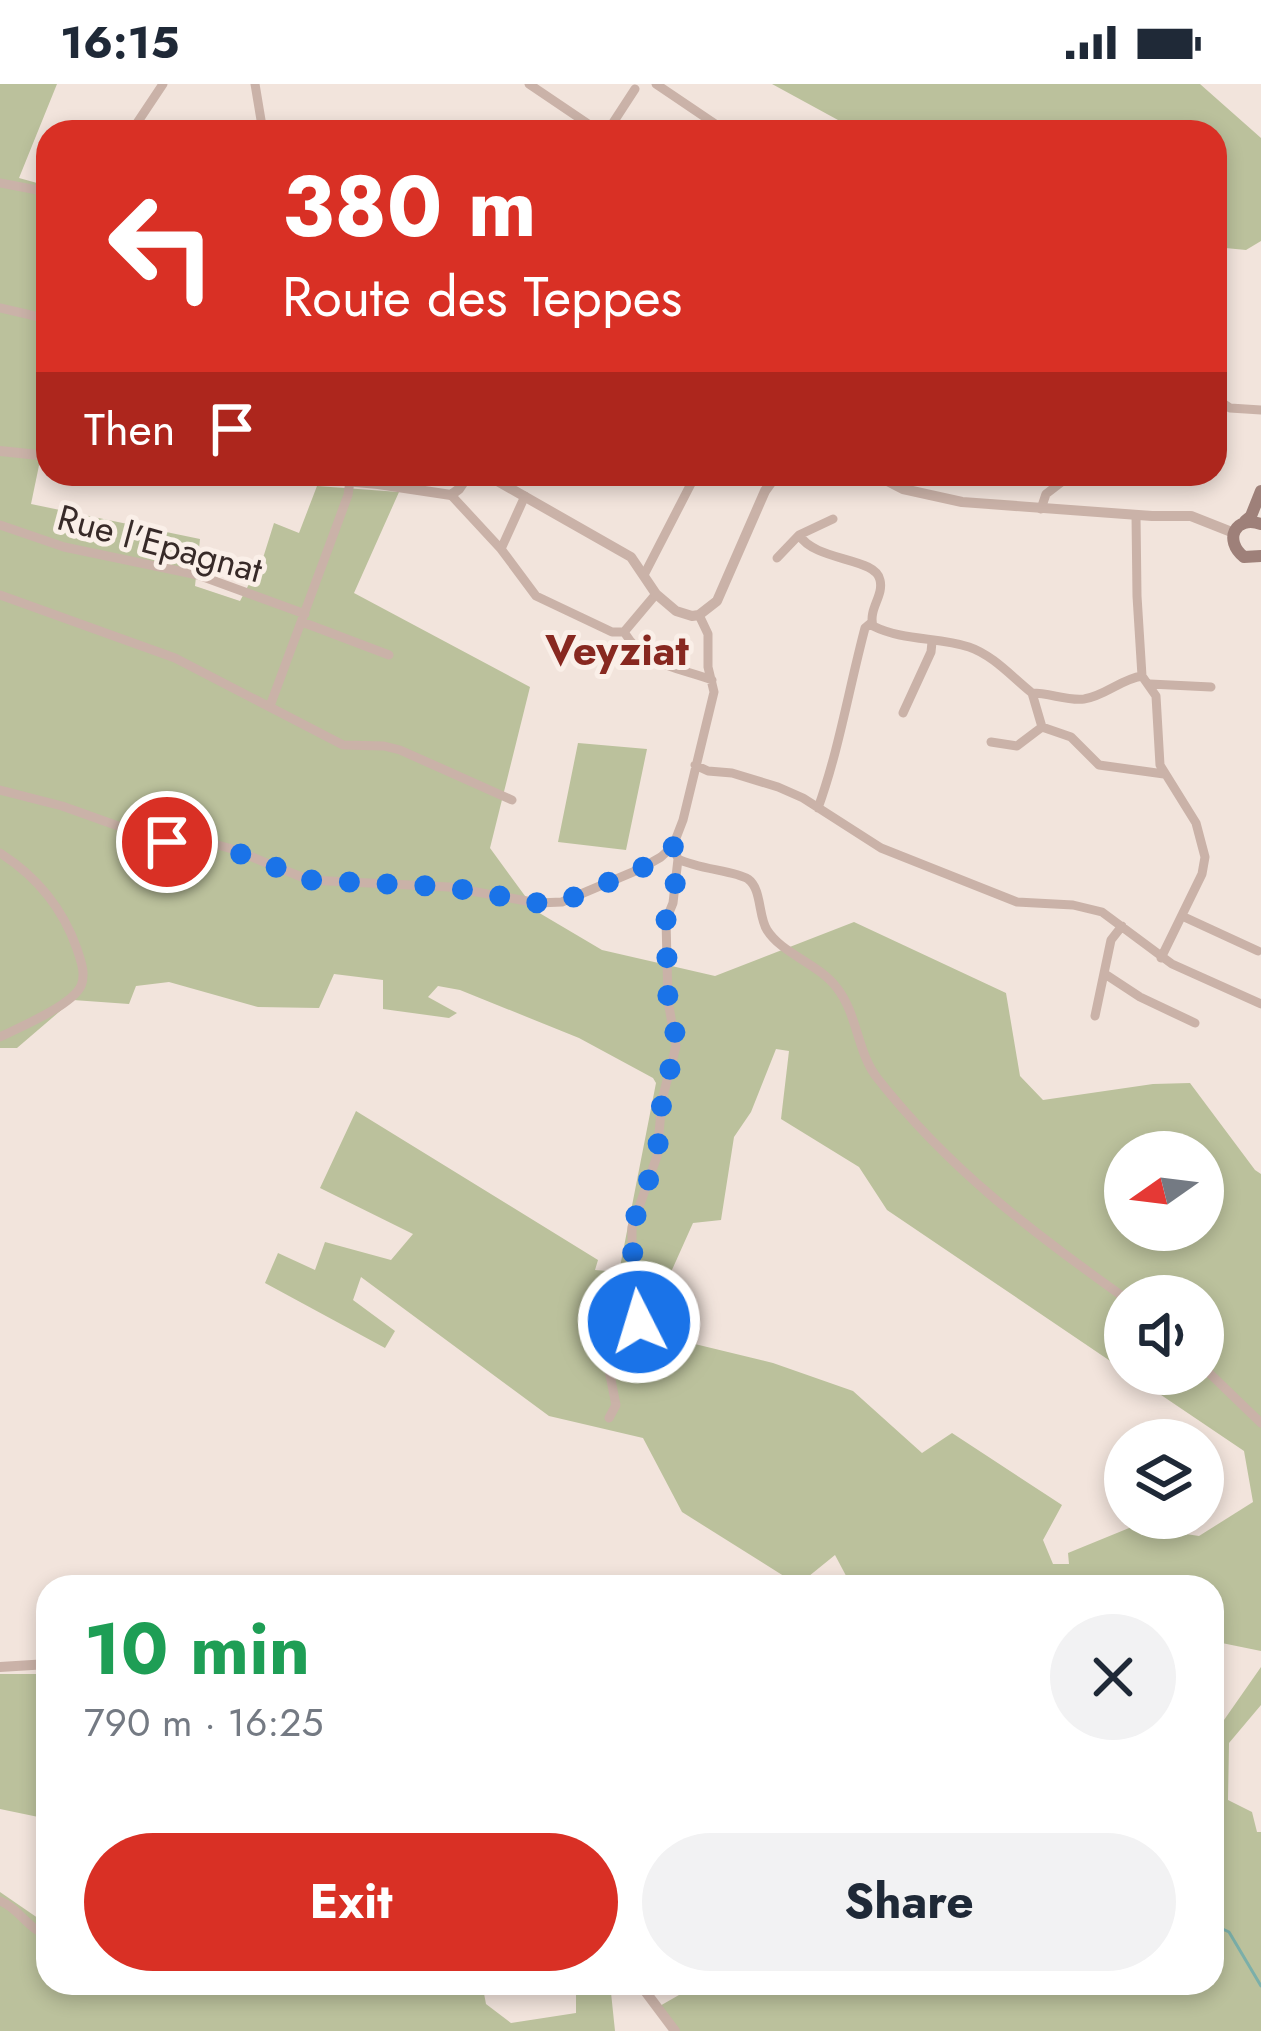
<!DOCTYPE html>
<html lang="en">
<head>
<meta charset="utf-8">
<style>
  body { margin:0; font-family:Jost,sans-serif; background:#f2f2f3; color:#1f2937; height:100vh; display:flex; flex-direction:column; font-size:45px; white-space:nowrap }
  * { box-sizing:border-box; margin:0 }
  p { font-size:39px; color:#747a83 }
  .icon { flex:none; width:66px; height:66px; fill:none; stroke:currentColor; stroke-width:2; stroke-linecap:round; stroke-linejoin:round }
  .map { position:relative; flex:1; overflow:hidden }
  .panel { position:absolute; left:36px; top:1491px; width:1188px; height:420px; display:flex; flex-direction:column; background:#fff; border-radius:36px; box-shadow:0 6px 18px #0003 }
  .panel>* { flex:none }
  .top-card { position:absolute; left:36px; top:36px; width:1191px; height:366px; border-radius:36px; box-shadow:0 6px 18px #0003; background:#d93025; color:#fff; overflow:hidden }
  .needle { width:78px; rotate:256deg }
  .tools { position:absolute; left:1104px; top:1047px; display:grid; gap:24px }
  .tools a { display:grid; place-items:center; width:120px; height:120px; border-radius:50%; background:#fff; box-shadow:0 6px 18px #0003; font-size:60px }
  .pin { position:absolute; display:grid; place-items:center; width:102px; height:102px; color:#fff; margin:-51px; border:6px solid #fff; border-radius:50%; box-shadow:0 3px 12px #0007 }
  .me { position:absolute; width:132px; margin:-66px; rotate:355deg; stroke-linejoin:round; filter:drop-shadow(0 0 9px #0008) }
  .turn { display:flex; align-items:center; gap:42px; height:252px; padding:0 48px; font-size:54px }
  .turn .icon { width:156px; height:156px; stroke-width:2.5 }
  .turn b { display:block; font-size:84px; line-height:102px }
  .then { display:flex; align-items:center; height:114px; padding:0 48px; background:#0003; gap:24px; font-size:45px }
  .round { display:grid; place-items:center; flex:none; width:126px; height:126px; border-radius:63px; background:#f2f2f3 }
  .headline { display:flex; align-items:center; justify-content:space-between; height:204px; padding:0 48px }
  h1 { font-size:72px; font-weight:700; line-height:90px; color:#1e9e55 }
  .cta { display:flex; gap:24px; margin-top:auto; padding:24px 48px }
  .cta a { flex:1; height:138px; border-radius:72px; background:#d93025; color:#fff; font-size:48px; font-weight:700; line-height:138px; text-align:center }
  .cta a+a { background:#f2f2f3; color:#1f2937 }
  .status { display:flex; justify-content:space-between; align-items:center; height:84px; padding:0 60px; background:#fff; direction:ltr }
  .status svg { height:33px; fill:currentColor }
  .map>svg:first-child { display:block }
  .green { fill:#bbc19c; fill-rule:evenodd }
  .lines { fill:none; stroke-linecap:round; stroke-linejoin:round }
  .stream { stroke:#7bafa9; stroke-width:3 }
  .minor { stroke:#cab2a8; stroke-width:9 }
  .tertiary { stroke:#cab2a8; stroke-width:10 }
  .secondary { stroke:#9e8079; stroke-width:12 }
  .route { stroke:#1a73e8; stroke-width:21; stroke-dasharray:0 37.8 }
  .labels { text-anchor:middle; dominant-baseline:central; stroke-width:10; stroke-linejoin:round; paint-order:stroke }
  .street-label { font-size:36px; fill:#372a28; stroke:#faefe8 }
  .quarter-label { font-size:42px; font-weight:bold; fill:#872820; stroke:#faefe8 }
</style>
</head>
<body>
<div class="status"><b>16:15</b><svg viewBox="0 0 49 12"><path d="M0 12V9h3v3zM5 12V6h3v6zM10 12V3h3v9zM15 12V0h3v12zM26 1h20v11H26zM47 4h2v5h-2z"/></svg></div>
<div class="map">
<svg width="1261" height="1947" viewBox="0 0 1261 1947">
  <rect width="100%" height="100%" fill="#f2e4dc"/>
  <path class="green" d="M0,0H57L19,94L48,102V338L31,420L200,455L195,502L240,517L263,474L274,439L299,449L317,402L399,408L354,509L530,603L490,764L536,827L602,866L715,892L854,838L1006,909L1020,992L1043,1016L1153,1000L1190,999L1255,1086L1261,1090V1567L1212,1557V1503H852L835,1471L798,1501L682,1428L643,1354L549,1332L361,1193L353,1216L395,1247L385,1264L265,1199L278,1169L315,1186L325,1158L391,1176L413,1150L320,1104L356,1027L598,1176L595,1186L619,1188L656,999L653,994L579,954L460,906L438,902L428,913L457,929L449,934L383,925V896L334,890L319,924L258,923L169,898L136,902L129,920L73,916L17,964H0ZM776,965L789,967L781,1035L859,1083L887,1126L1125,1287V1212H1203V1290H1130L1244,1367L1253,1418L1199,1452L1134,1442L1068,1469L1069,1480H1053L1043,1456L1062,1421L952,1349L922,1369L853,1307L773,1279L670,1254L667,1197L693,1139L721,1136L734,1053L751,1028ZM1125,1068H1203V1146H1125Z
    M772,0H1200L1261,54V157L1246,166L1215,163V48H860Z
    M578,659L647,665L626,766L558,758Z
    M1261,1583V1621L1229,1659L1228,1716L1252,1728L1257,1748H1261V1947H679L658,1923L700,1899H1212V1686L1224,1636Z
    M0,1590H48V1735L0,1725Z
    M0,1808L48,1841V1899H482L486,1920L511,1939L576,1929V1907L610,1899L615,1947H0Z"/>
  <g class="lines">
    <path class="stream" d="M1212,1840L1229,1848L1261,1902"/>
    <path class="minor" d="M255,0L263,48
      M529,0L600,48
      M656,0L727,48
      M131,48L163,0
      M607,48L635,5
      M0,99L48,108
      M0,224L48,235
      M1215,314L1230,324L1261,326
      M362,390L378,400
      M451,411L501,465L536,512L612,548H624C645,582 677,583 712,596
      M1041,425L1046,410L1072,390
      M1136,431L1137,512L1142,592L1156,612L1160,681L1196,739L1205,773L1202,790L1161,874
      M0,441L64,463L198,491L305,530
      M799,451C816,478 876,473 880,496C884,512 868,525 873,542C903,557 938,553 969,563C993,571 1013,594 1032,609C1050,609 1067,617 1084,615C1105,612 1121,595 1142,592
      M501,465L525,412
      M777,474L799,451L833,435
      M644,491L696,390
      M0,511L175,574L343,661L384,662L400,666L512,716
      M302,538L389,571
      M624,548L656,510
      M1150,600L1211,603
      M1032,609L1042,643L1071,653L1099,681L1164,690
      M270,622L348,411L350,397
      M903,629L931,568L932,558
      M991,658L1017,662L1042,643
      M695,681L708,687L732,689L778,703L803,714L881,764L1017,818L1073,821L1102,828L1172,880L1261,920
      M0,706L62,722L149,753L189,761L214,760L232,765L309,796L449,803L538,819L562,818L640,785L661,773L673,762L683,736L714,608L708,583V550L699,531
      M818,724C839,666 849,604 865,544L871,539
      M673,762L678,775C698,785 735,787 748,795C762,805 758,832 767,846C782,870 818,879 837,904C858,931 857,969 878,995C949,1085 1032,1148 1125,1214
      M0,769C36,792 63,825 77,865C81,877 86,890 81,902C71,922 20,943 0,953
      M1182,832L1258,867
      M1105,890L1140,913L1195,939
      M1095,932L1111,856L1122,842
      M1203,1283L1261,1339
      M609,1334L616,1321L608,1281V1268L614,1260L632,1247L642,1227L632,1164V1143L657,1072L662,1016L676,962L668,917L666,836L673,819L678,775
      M0,1817C19,1824 28,1846 48,1851"/>
    <path class="tertiary" d="M0,367L48,372
      M269,390L378,400L451,411L459,405L469,390
      M485,390L631,473L656,510L676,527L692,532L699,531L717,517L765,407L777,390
      M874,390L903,405L962,418L1152,432H1191L1234,449
      M0,1583L48,1580
      M639,1899L675,1947"/>
    <path class="secondary" d="M1245,437L1251,432L1261,407
      M1261,440C1235,431 1223,456 1244,473L1261,472"/>
  </g>
  <g class="lines">
    <path class="route" d="M167,758L214,760L310,796L449,803L538,819L562,818L640,785L661,773L673,762L678,775L673,819L666,836L668,917L674,937L676,962L662,1016L657,1072L632,1143V1164L642,1228L639,1238"/>
  </g>
  <g class="labels">
    <g class="street-label">
      <text transform="translate(160 459) rotate(15)">Rue l'Epagnat</text>
    </g>
    <g class="quarter-label">
      <text x="617" y="566">Veyziat</text>
    </g>
  </g>
</svg>
<div class="tools">
<a><svg class="needle" viewBox="-14 -14 28 28"><path d="M0-13l5 13h-10z" fill="#e53935"/><path d="M0 13l5-13h-10z" fill="#747a83"/></svg></a>
<a><svg class="icon" aria-label="sound" viewBox="0 0 24 24"><path d="M4 9h4l5-4v14l-5-4H4zM17 9q2 3 0 6"/></svg></a>
<a><svg class="icon" aria-label="layers" viewBox="0 0 24 24"><path d="M12 4l9 5-9 5-9-5zM3 14l9 5 9-5"/></svg></a>
</div>
<div class="pin" style="left:167px;top:758px;background:#d93025"><svg class="icon" aria-label="arrive" viewBox="0 0 24 24"><path d="M6 21V4h12l-3 4 3 4H6"/></svg></div>
<svg class="me" style="left:639px;top:1238px" viewBox="-20 -20 40 40"><circle r="17" fill="#1a73e8" stroke="#fff" stroke-width="3"/><path d="M0-11L8 9 0 5-8 9z" fill="#fff"/></svg>
<div class="top-card">
<div class="turn"><svg class="icon" aria-label="left" viewBox="0 0 24 24"><path d="M17 20v-9H6M10 6l-5 5 5 5"/></svg><div><b>380 m</b>Route des Teppes</div></div>
<div class="then">Then<svg class="icon" aria-label="arrive" viewBox="0 0 24 24"><path d="M6 21V4h12l-3 4 3 4H6"/></svg></div>
</div>
<section class="panel">
<div class="headline"><div><h1>10 min</h1><p>790 m · 16:25</p></div><a class="round"><svg class="icon" aria-label="close" viewBox="0 0 24 24"><path d="M6 6l12 12M18 6L6 18"/></svg></a></div>
<div class="cta"><a>Exit</a><a>Share</a></div>
</section>
</div>
</body>
</html>
